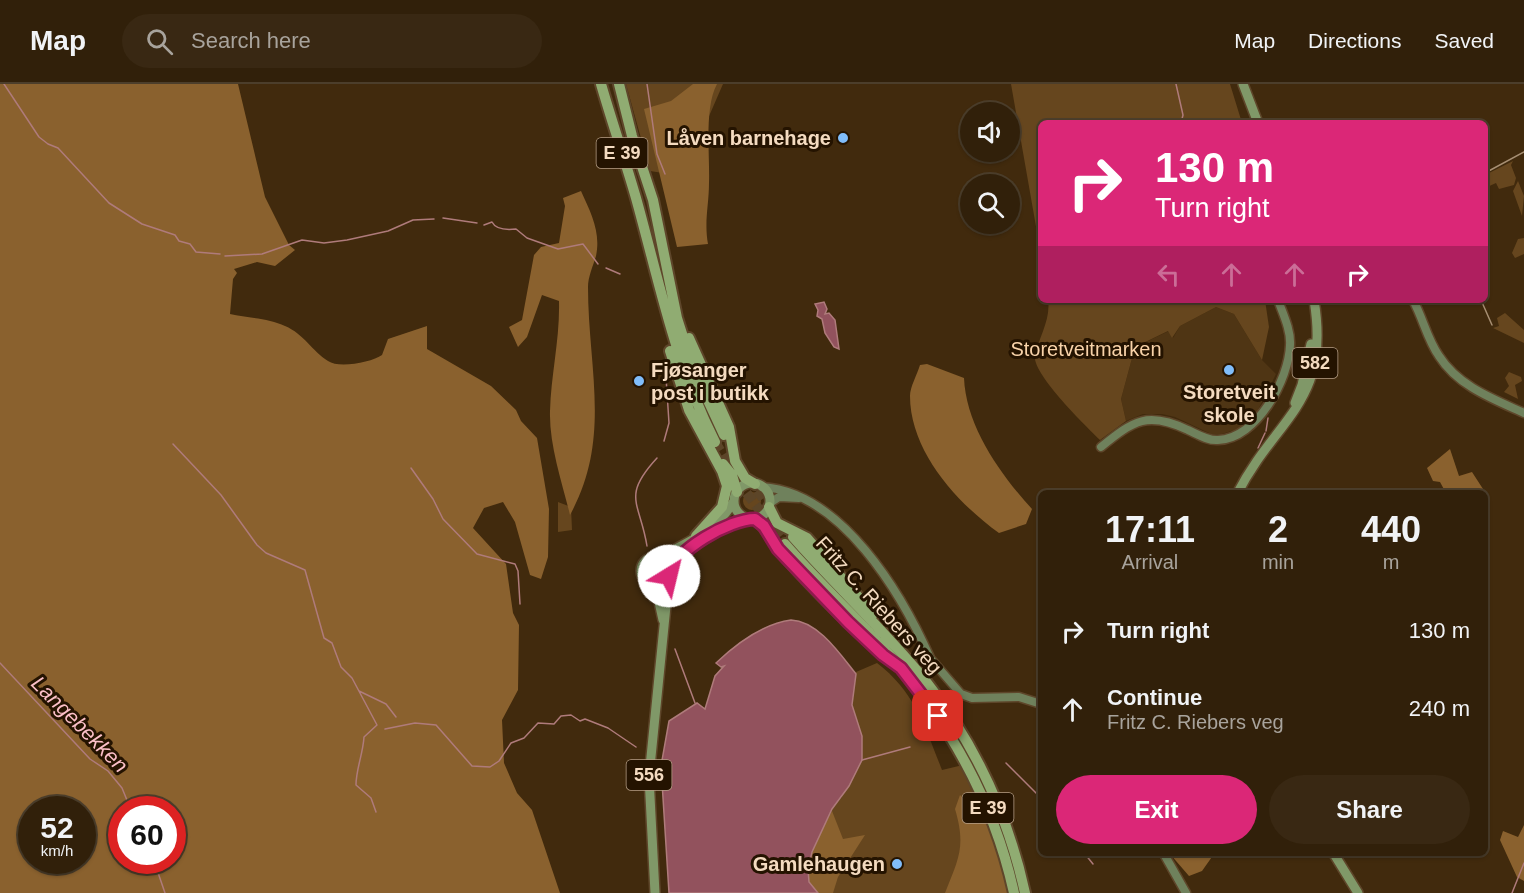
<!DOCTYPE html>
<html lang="en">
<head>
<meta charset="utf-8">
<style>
  body { margin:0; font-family:Arial,sans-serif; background:#392813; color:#f1f3f6; height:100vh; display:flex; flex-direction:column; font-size:22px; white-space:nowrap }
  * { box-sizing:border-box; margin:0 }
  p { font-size:20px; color:#a8a39c }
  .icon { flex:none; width:33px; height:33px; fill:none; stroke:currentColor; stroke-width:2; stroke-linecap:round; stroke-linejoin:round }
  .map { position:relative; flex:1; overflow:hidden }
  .side { position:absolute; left:1038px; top:406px; width:450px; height:366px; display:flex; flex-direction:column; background:#31200a; border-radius:9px; box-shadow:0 2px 4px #0004,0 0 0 2px #4c3e2b }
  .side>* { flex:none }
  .banner { position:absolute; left:1038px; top:36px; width:450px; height:183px; border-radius:9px; box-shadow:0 2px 4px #0004,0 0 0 2px #4c3e2b; background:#db2777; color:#fff; overflow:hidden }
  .fabs { position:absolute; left:960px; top:18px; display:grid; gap:12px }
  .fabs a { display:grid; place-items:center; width:60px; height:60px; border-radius:50%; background:#31200a; box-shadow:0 2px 4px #0004,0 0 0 2px #4c3e2b; font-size:30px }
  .speed { position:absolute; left:18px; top:712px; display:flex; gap:12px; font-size:30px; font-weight:700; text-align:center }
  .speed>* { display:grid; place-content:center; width:78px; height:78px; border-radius:50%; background:#31200a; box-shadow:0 2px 4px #0004,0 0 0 2px #4c3e2b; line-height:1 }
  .speed small { font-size:15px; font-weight:400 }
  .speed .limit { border:9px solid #d22; background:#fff; color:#111 }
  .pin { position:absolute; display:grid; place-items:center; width:51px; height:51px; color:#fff; margin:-26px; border-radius:12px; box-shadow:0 3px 9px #0006 }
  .me { position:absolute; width:66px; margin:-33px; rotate:36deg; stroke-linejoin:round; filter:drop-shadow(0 0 4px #0008) }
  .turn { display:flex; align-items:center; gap:21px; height:126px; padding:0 18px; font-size:27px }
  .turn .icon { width:78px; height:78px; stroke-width:2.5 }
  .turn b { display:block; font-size:42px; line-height:51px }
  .lanes { display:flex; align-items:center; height:57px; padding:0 18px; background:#0003; justify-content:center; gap:30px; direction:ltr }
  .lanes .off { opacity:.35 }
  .eta { display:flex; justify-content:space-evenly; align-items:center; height:102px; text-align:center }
  .eta b { font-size:36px; font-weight:600; line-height:42px }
  .cta { display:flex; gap:12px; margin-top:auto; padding:12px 18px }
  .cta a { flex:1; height:69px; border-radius:36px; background:#db2777; color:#fff; font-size:24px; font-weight:600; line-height:69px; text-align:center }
  .cta a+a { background:#392813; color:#f1f3f6 }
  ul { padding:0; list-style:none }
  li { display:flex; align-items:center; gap:18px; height:78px; padding:0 18px }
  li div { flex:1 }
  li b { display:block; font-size:22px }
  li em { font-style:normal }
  header { display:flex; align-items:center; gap:36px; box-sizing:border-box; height:84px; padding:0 30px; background:#31200a; border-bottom:2px solid #4c3e2b }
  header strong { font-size:28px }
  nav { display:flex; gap:33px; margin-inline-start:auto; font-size:21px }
  .search { width:420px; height:54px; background:#392813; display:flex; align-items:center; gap:15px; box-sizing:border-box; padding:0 21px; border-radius:33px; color:#a8a39c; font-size:22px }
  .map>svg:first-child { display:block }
  .built { fill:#4f3514 }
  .green { fill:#66461e }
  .forest { fill:#8a612e; fill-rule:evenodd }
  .water { fill:#92525d; stroke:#af7b7b; stroke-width:1.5 }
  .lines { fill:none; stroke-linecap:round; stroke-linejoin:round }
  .stream { stroke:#af7b7b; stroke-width:1.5 }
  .highway-tunnel { stroke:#5c4528; stroke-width:10; stroke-dasharray:10 5; stroke-linecap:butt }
  .secondary-casing { stroke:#5e462a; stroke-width:11 }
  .primary-casing { stroke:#5e462a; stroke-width:12 }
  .highway-casing { stroke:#5e462a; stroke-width:14 }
  .secondary { stroke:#6f815c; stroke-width:8 }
  .primary { stroke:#809868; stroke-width:9 }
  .highway { stroke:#90ac72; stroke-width:10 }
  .tram { stroke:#a78f73; stroke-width:1.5 }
  .route-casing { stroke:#8e194d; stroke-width:15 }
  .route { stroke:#db2777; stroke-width:10 }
  .poi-dot { fill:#80bdfa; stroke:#241300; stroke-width:2 }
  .labels { text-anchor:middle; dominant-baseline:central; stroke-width:6; stroke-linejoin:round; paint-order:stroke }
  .shield { fill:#241300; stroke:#b69f86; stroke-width:1.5 }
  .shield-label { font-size:18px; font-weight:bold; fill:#f4dbc0 }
  .poi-label { font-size:20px; font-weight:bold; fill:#f4dbc0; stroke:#241300; text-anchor:end }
  .park-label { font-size:20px; fill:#f9d3a9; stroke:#241300 }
  .street-label { font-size:20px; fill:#f4dbc0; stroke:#241300 }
  .water-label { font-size:21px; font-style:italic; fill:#fbbfc7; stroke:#241300 }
</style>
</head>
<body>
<header>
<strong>Map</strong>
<div class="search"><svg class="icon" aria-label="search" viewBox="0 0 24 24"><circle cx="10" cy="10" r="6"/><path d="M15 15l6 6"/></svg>Search here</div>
<nav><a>Map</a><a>Directions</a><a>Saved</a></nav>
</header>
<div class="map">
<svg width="1524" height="809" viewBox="0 0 1524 809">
  <rect width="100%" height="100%" fill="#412a0d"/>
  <path class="built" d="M1216,223L1234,230L1262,276L1276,290L1255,332L1241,344L1222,350H1211L1175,333L1162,330H1143L1126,337L1121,315L1135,263L1169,247L1173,254L1180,242Z"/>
  <path class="green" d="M626,0H723L683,92L650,87Z
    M1011,0H1230L1242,39H1041V171Z
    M1513,77L1511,81L1516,94L1514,101L1499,105L1496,99L1485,104V91Z
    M1518,97L1524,112L1522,132L1513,107Z
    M1524,154V170L1515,174L1512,169L1518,155Z
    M1048,216H1265L1269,243L1262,276L1234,230L1216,223L1180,242L1172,254L1168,247L1135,263L1121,315L1126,337L1100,356C1086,342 1031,289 1035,271C1039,253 1051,235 1048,216Z
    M1505,229L1524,246V259L1493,244L1499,242L1497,234Z
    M1509,288L1521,293L1522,297L1515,301L1518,315L1504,308L1509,302L1505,294Z
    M743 417a9 9 0 1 1 18 0a9 9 0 1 1-18 0Z
    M558,418L571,423L572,446L558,448Z
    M877,579C915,608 925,643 942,686L963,681L985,736L1006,809H818L812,768L832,725L842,713L855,631L852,621L856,588Z"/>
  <path class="forest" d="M0,0H238L265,113L289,161L295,166L275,182L257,178L234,185L237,189L233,195L230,230C247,234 269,234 285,242C304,250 312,267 328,277C339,285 372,278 382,271L388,255L427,242V265L491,302L516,326L521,337L537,354L549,425L548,473L541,495L530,491L515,438L503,418L484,424L473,444L506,480L513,529L519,541L518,606L502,636L504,679L517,709L532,726L560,809H0ZM32,726H82V777H32ZM122,726H172V777H122Z
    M693,0H717C704,24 710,71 709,99C709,121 704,138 708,160L677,163L644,25L671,17Z
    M581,107C591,129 601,148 596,172C593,182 588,193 588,203C588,284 612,355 570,431C562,398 549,361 550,327C551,290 560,255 559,217L542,211L527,253L518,263L509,243L522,236L534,171L541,163L559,159L565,122L563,114Z
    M927,280L964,294C966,342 1000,390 1032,425L1026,440L999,449C957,419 910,367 910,312C910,303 917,291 920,281Z
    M1450,365L1459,392L1472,388L1483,405L1463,409H1446L1440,398L1433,397L1427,384Z
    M960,711L993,742L1009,809H945C959,774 966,762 955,725Z
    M832,727L843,755L865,751L838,793L833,809H818C815,805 811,802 809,798C801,781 824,743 832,727Z
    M1524,741V797L1517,793L1500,756L1503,747L1518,753Z
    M1170,770H1214L1202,787L1189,792Z"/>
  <path class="water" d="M824,218L827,225L825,230L829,229L835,236L839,265L834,263L825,249L822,235L817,232L818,226L815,220Z
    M791,536C818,537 840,570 856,590L852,621L862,652V676L849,702L832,725L812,768L808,785L809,798L818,809H669L661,682L669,637L697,619L705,625L715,592L724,582L721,583L716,579C737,559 762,540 791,536Z"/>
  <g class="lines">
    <path class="stream" d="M4,0L39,53L48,60L58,64L109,119L142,140L175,151L179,157L190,160L196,168L220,170
      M647,0L657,70L665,90
      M1176,0L1183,31L1181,39
      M443,134L477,139
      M484,141L492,138C496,146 507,146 516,145L527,154L558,165L583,160L598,180
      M225,172L262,170L302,156L324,159L347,156L388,147L413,136L434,135
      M606,184L620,190
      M1266,347L1268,334
      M664,357L669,339L666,293
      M173,360L221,411L257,461L266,469L305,486L324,554L332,559L341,583L352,594L377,641L364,653C363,670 356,685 356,701L371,714L376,728
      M1258,364L1265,349
      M411,384L433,415L443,435L477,470L515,480L518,487L520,520
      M647,462C640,418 621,413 657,374
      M675,565L695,619
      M0,579L90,675L108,687L122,704L131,726
      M359,607L386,620L396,633
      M385,645L415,639L436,641L472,682L490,683L499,677L511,659L524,654L538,639L554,640L561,632L571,631L580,637L585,635L608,644L636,663
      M862,676L910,663
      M1006,679L1041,714
      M1085,770L1093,780
      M154,777L165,809
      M1512,809L1524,779"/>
    <path class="highway-tunnel" d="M715,358L740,400L785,460
      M749,394L774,430"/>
    <g class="secondary-casing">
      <path id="secondary" d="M1413,216C1423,234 1427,255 1439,272C1458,302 1493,315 1524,329
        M1101,363C1134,336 1148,327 1188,346C1197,350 1208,357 1218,356C1257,355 1289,295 1290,261C1291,246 1283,230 1278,216
        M762,403C842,408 902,510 931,576
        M770,419L779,413L799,414
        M929,573L961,610L972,614L1019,613L1041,620
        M1164,770L1186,809"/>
    </g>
    <g class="primary-casing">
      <path id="primary" d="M1243,0L1258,39
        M1295,319L1302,301L1311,260
        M734 417a18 18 0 1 1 36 0a18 18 0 1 1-36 0Z
        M1237,410C1277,332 1331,319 1314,216
        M641 487a14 14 0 1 1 28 0a14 14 0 1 1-28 0Z
        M659,473C688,459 718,445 734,417
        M670,487C687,462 718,441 748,435
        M649,500L659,518L663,536
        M1334,770L1358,809
        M655,809L649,693L669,492"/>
    </g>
    <g class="highway-casing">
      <path id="highway" d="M601,0C612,38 625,76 636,114C660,200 674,277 715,358
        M619,0L632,52L653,116L677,234L693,284L724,351
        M689,254L729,343L735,377L745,394L755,400
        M670,267L689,326L722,387L727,402L722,423L696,452
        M723,380L732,391L737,408
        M769,423L777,439L807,454L873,530
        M755,435C768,443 771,457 781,468C809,500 839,530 870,559
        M793,453C836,502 883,545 924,595C974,658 1008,731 1025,809
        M785,460C818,498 855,532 888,569C950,639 994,718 1014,809"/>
    </g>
    <use href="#secondary" class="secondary"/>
    <use href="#primary" class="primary"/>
    <use href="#highway" class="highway"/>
    <path class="tram" d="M1485,89L1524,68
      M1481,216L1492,241"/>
  </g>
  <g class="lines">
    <g class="route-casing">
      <path id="route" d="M669,492C674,466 730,435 755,435L764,442L778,465L848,538L883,571L901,584L938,632"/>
    </g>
    <use href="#route" class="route"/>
  </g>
  <g class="poi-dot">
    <circle cx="843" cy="54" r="6"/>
    <circle cx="1229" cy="286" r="6"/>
    <circle cx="639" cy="297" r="6"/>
    <circle cx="897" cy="780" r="6"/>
  </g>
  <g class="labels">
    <g class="shield">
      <rect x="596.5" y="54" width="51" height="30" rx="4.5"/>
      <rect x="1292.5" y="264" width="45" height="30" rx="4.5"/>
      <rect x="626.5" y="676" width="45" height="30" rx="4.5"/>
      <rect x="962.5" y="709" width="51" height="30" rx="4.5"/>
    </g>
    <g class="shield-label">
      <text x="622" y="69">E 39</text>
      <text x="1315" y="279">582</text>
      <text x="649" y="691">556</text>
      <text x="988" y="724">E 39</text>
    </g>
    <g class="poi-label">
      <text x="831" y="54">Låven barnehage</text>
      <text x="651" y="286" text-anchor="start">Fjøsanger<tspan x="651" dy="23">post i butikk</tspan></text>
      <text x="1229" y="308" text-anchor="middle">Storetveit<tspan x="1229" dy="23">skole</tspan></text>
      <text x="885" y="780">Gamlehaugen</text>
    </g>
    <g class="park-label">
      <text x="1086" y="265">Storetveitmarken</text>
    </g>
    <g class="street-label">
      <text transform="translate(879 521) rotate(48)">Fritz C. Riebers veg</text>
    </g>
    <g class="water-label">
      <text transform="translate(80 640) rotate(45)">Langebekken</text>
    </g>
  </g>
</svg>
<div class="fabs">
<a><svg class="icon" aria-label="sound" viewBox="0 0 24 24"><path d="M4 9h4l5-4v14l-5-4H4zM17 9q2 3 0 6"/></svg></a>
<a><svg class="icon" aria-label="search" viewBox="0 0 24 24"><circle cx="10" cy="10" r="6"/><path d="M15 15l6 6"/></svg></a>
</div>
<div class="speed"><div>52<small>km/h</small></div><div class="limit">60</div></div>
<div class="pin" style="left:938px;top:632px;background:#d93025"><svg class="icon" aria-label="arrive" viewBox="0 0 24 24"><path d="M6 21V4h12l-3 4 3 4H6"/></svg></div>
<svg class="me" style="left:669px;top:492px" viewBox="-20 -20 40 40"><circle r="19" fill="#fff"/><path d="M0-13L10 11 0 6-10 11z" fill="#db2777"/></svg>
<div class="banner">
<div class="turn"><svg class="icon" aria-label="right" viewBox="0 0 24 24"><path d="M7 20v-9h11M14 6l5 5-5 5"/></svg><div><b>130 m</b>Turn right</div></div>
<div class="lanes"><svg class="icon off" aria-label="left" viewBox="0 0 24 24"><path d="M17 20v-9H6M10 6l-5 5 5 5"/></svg><svg class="icon off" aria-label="ahead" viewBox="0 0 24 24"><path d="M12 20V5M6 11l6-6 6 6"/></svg><svg class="icon off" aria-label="ahead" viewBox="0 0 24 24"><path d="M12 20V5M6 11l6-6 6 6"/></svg><svg class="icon" aria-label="right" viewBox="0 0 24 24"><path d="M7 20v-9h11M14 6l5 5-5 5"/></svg></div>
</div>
<section class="side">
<div class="eta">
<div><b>17:11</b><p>Arrival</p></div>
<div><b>2</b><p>min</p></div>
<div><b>440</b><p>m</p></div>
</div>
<ul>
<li><svg class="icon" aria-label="right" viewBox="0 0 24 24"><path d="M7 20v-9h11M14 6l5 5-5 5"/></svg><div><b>Turn right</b></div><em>130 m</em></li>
<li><svg class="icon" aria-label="ahead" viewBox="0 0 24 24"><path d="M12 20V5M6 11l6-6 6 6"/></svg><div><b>Continue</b><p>Fritz C. Riebers veg</p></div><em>240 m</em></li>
</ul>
<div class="cta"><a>Exit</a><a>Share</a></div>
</section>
</div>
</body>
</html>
